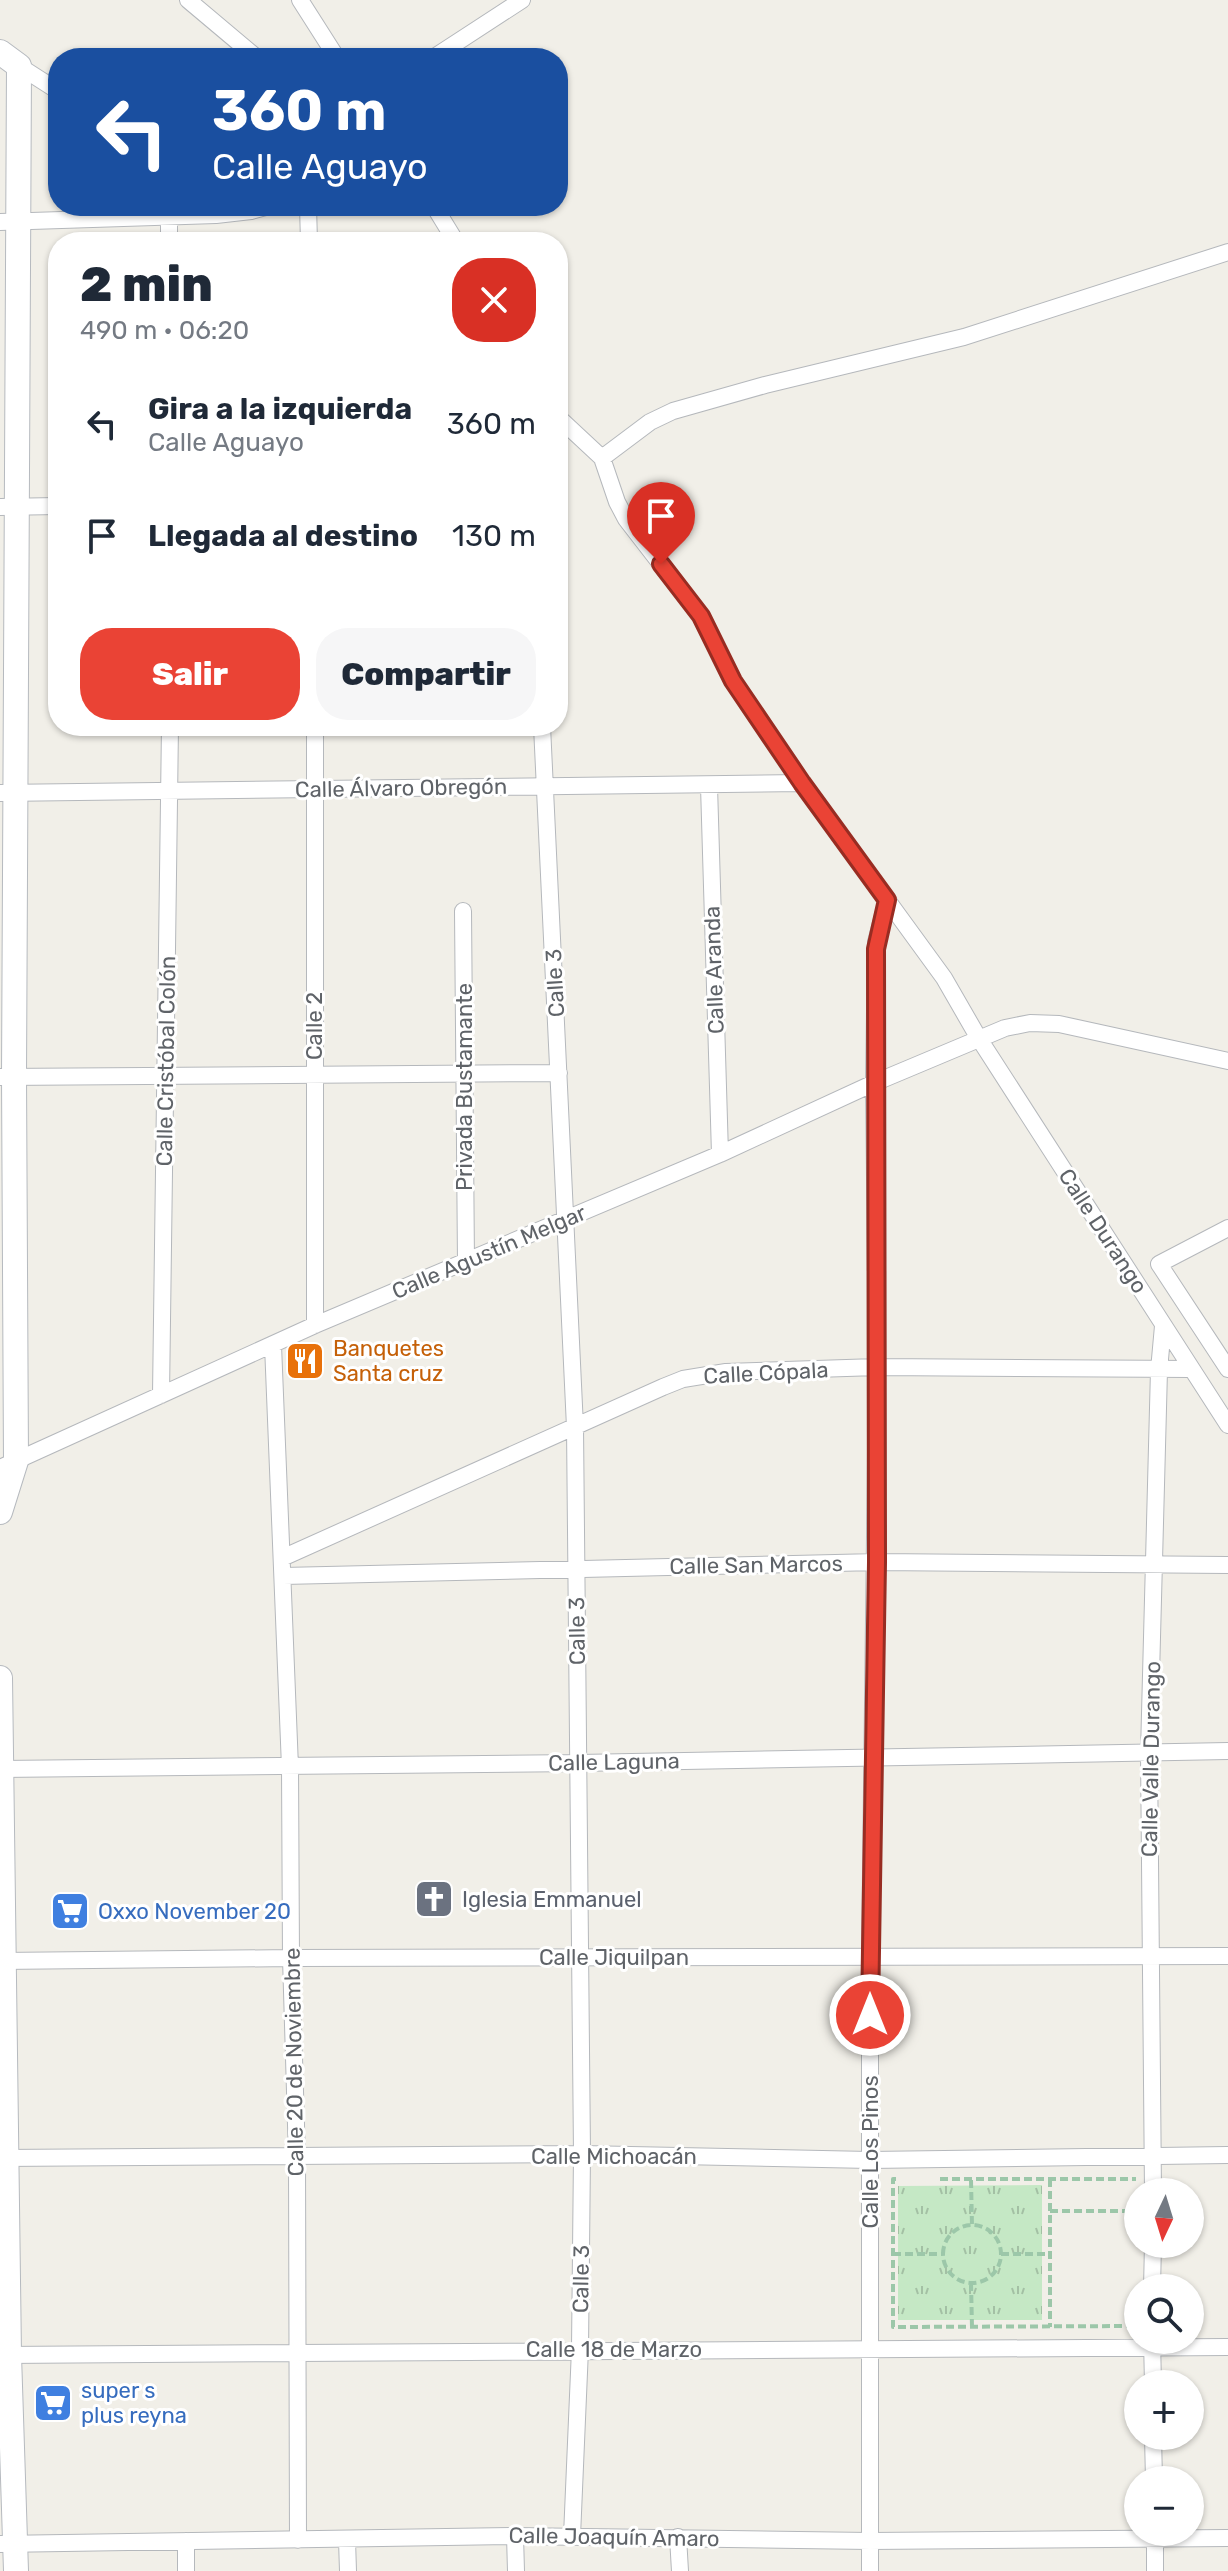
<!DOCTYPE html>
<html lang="es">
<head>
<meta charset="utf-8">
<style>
  body { margin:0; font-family:Rubik,sans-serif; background:#f6f6f7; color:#1f2937; height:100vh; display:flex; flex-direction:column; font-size:30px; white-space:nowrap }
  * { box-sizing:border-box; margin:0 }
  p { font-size:26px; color:#747a83 }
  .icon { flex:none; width:44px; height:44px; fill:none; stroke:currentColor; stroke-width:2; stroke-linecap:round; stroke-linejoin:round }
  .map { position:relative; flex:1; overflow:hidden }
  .details { position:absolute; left:48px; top:232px; width:520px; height:504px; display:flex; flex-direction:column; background:#fff; border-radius:32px; box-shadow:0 2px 6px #0004 }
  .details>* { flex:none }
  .guide { position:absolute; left:48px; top:48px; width:520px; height:168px; border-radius:32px; box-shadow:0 2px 6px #0004; background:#1a4fa0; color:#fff; overflow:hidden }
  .needle { width:52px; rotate:184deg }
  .tools { position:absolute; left:1124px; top:2178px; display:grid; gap:16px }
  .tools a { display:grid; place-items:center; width:80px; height:80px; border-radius:50%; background:#fff; box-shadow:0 2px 6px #0004; font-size:40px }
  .pin { position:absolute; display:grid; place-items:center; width:68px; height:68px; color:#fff; margin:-82px -34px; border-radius:50% 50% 50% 0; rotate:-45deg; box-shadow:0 0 8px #0007 }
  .pin .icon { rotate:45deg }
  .me { position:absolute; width:88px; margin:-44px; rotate:0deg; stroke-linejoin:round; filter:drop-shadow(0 0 6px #0008) }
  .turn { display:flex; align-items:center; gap:28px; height:168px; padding:0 32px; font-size:36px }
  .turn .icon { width:104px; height:104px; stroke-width:2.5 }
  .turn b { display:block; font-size:56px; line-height:68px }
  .round { display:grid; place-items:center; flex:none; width:84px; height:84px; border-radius:32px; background:#f6f6f7 }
  .head { display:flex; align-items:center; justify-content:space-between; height:136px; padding:0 32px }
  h1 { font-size:48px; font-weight:800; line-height:60px }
  .action { display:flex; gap:16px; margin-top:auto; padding:16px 32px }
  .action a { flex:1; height:92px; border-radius:32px; background:#ea4335; color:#fff; font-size:32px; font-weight:800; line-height:92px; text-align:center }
  .action a+a { background:#f6f6f7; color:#1f2937 }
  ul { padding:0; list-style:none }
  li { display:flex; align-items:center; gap:24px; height:112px; padding:0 32px }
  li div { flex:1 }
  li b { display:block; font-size:30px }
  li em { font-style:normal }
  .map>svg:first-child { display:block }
  .grass { fill:url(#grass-tufts) }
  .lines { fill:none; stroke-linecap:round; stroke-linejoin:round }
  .street-casing { stroke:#b5b8bc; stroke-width:18 }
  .secondary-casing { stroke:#b6babf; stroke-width:26 }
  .path { stroke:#9cc7a9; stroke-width:4; stroke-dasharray:8 4; stroke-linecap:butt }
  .street { stroke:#fff; stroke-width:16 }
  .secondary { stroke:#fff; stroke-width:24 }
  .route-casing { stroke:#982c22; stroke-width:20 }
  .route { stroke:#ea4335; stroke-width:14 }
  .labels { text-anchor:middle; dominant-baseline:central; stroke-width:6; stroke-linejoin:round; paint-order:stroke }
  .street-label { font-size:22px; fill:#5f6368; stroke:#fff }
  .food-label { font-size:22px; fill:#c56008; stroke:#fff; text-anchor:start }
  .worship-label { font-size:22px; fill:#5b616d; stroke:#fff; text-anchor:start }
  .shop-label { font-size:22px; fill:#366cbe; stroke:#fff; text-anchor:start }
</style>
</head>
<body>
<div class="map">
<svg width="1228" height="2571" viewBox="0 0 1228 2571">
  <defs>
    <pattern id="grass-tufts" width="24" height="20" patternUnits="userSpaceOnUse" patternTransform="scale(2)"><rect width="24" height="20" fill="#c5e8c5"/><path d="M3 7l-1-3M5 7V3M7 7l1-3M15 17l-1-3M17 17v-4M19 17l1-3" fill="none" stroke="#a3c0a4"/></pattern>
  </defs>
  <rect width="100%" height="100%" fill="#f1efe8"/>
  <path class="grass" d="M1042,2185V2320H898V2186Z"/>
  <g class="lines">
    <g class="street-casing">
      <path id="street" d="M188,0L257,58
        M300,0L337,58
        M433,58L522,0
        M19,66L58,91
        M308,206L309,242
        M434,206L456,242
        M169,217V242
        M0,222L216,215L251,211L269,206
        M558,417L602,458L617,502L626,519L701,616L733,681L802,783L944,978L978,1037L1228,1425
        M602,458L650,422L673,411L765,385L964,337L1228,252
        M0,507L58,506
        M315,726V1325
        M542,726L575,1427L582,2154L580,2349L572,2536
        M709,786L720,1154
        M0,793L802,783
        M463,911L466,1262
        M0,1077L559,1073
        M1228,1228L1159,1264L1228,1369
        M273,1345L290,1767L291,1958L297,2158L298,2540
        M161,1395L170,726
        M0,1468L315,1325L720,1154L874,1083L1005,1028L1030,1023L1059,1024L1228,1061
        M282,1558L663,1387L683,1379L726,1372L877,1367L1191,1369
        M283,1576L877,1562L1228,1565
        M0,1769L579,1763L1228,1751
        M0,1961L291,1958L1228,1956
        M0,2158L582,2154L870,2160L1228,2155
        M1153,2192L1149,1752L1159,1370L1163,1326
        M1152,2288L1153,2244
        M1152,2340L1153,2384
        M2,2355L1228,2347
        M1153,2436L1154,2480
        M1155,2532V2571
        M515,2536L516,2571
        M678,2537L680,2571
        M347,2540L348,2571
        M186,2541V2571
        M0,2544L515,2536L870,2541L1228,2538
        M870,2571V1957L877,1367L874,1083L876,942L887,900"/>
    </g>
    <g class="secondary-casing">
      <path id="secondary" d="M0,52L19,66L14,1076L16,1461L0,1512
        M0,1678L9,2355L16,2571"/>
    </g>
    <path class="path" d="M896,2179H893V2327L1138,2326
      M940,2179H1136
      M1050,2179V2327
      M971,2180L972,2226
      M1050,2211H1138
      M943 2254a29 29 0 1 1 58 0a29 29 0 1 1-58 0Z
      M893,2254H943
      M1001,2254H1050
      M971,2283L972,2327"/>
    <use href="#street" class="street"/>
    <use href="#secondary" class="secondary"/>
  </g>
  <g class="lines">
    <g class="route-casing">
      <path id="route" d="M661,564L701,616L733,681L802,783L887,900L876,949L877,1562L870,2015"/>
    </g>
    <use href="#route" class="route"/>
  </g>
  <defs>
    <g id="restaurant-square" transform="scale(2)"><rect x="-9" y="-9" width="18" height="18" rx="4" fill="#e8710a" stroke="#fff"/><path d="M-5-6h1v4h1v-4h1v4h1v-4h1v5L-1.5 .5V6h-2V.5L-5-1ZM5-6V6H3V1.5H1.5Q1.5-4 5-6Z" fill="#fff"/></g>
    <g id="church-square" transform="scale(2)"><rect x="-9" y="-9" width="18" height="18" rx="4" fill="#6b7280" stroke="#fff"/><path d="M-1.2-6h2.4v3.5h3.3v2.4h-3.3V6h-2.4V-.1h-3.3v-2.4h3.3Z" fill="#fff"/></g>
    <g id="supermarket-square" transform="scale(2)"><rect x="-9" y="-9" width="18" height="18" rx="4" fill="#3f7fe0" stroke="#fff"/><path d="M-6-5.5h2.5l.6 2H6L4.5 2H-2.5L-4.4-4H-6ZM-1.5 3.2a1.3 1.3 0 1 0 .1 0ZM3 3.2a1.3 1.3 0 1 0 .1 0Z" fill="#fff"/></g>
  </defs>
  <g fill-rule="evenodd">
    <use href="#restaurant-square" x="305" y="1361"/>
    <use href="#church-square" x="434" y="1899"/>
    <use href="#supermarket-square" x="70" y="1911"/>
    <use href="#supermarket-square" x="53" y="2403"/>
  </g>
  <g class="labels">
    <g class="street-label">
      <text transform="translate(401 788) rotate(-1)">Calle Álvaro Obregón</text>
      <text transform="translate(714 970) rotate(-92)">Calle Aranda</text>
      <text transform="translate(555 983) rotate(-93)">Calle 3</text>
      <text transform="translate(314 1026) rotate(-90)">Calle 2</text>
      <text transform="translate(166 1061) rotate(-89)">Calle Cristóbal Colón</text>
      <text transform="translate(464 1087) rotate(-90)">Privada Bustamante</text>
      <text transform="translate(1103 1231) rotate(57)">Calle Durango</text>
      <text transform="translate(489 1252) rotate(-23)">Calle Agustín Melgar</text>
      <text transform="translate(766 1373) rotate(-3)">Calle Cópala</text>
      <text transform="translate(756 1565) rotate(-1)">Calle San Marcos</text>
      <text transform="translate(577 1631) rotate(-91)">Calle 3</text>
      <text transform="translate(1151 1759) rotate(-89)">Calle Valle Durango</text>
      <text transform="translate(614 1762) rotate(-1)">Calle Laguna</text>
      <text x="614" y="1957">Calle Jiquilpan</text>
      <text transform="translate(294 2062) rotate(-91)">Calle 20 de Noviembre</text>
      <text transform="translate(870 2152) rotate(-90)">Calle Los Pinos</text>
      <text x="614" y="2156">Calle Michoacán</text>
      <text transform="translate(581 2279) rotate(-89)">Calle 3</text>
      <text x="614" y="2349">Calle 18 de Marzo</text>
      <text transform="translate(614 2537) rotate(1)">Calle Joaquín Amaro</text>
    </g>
    <g class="food-label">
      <text x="333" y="1348">Banquetes<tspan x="333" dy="25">Santa cruz</tspan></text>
    </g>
    <g class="worship-label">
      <text x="462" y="1899">Iglesia Emmanuel</text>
    </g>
    <g class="shop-label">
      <text x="98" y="1911">Oxxo November 20</text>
      <text x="81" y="2390">super s<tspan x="81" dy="25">plus reyna</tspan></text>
    </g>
  </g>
</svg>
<div class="tools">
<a><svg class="needle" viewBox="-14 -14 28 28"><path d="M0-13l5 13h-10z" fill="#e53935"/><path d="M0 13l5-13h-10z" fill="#747a83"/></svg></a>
<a><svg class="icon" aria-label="search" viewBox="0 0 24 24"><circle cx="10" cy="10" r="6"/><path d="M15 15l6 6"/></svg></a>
<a>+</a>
<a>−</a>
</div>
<div class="pin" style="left:661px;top:564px;background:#d93025"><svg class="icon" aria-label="arrive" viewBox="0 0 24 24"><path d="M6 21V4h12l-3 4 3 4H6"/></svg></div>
<svg class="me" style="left:870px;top:2015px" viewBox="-20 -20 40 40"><circle r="17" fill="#ea4335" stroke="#fff" stroke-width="3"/><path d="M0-11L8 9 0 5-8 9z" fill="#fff"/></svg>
<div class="guide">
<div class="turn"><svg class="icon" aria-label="left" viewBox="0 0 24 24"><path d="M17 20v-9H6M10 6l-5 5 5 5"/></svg><div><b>360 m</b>Calle Aguayo</div></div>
</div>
<section class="details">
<div class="head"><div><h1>2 min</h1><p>490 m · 06:20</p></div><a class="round" style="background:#d93025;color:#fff"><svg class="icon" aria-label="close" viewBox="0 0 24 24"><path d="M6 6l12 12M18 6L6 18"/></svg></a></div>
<ul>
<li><svg class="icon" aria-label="left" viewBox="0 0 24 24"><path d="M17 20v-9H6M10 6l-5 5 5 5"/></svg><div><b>Gira a la izquierda</b><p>Calle Aguayo</p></div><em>360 m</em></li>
<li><svg class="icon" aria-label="arrive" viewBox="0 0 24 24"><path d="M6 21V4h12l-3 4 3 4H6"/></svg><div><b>Llegada al destino</b></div><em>130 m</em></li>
</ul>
<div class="action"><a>Salir</a><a>Compartir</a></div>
</section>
</div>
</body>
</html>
